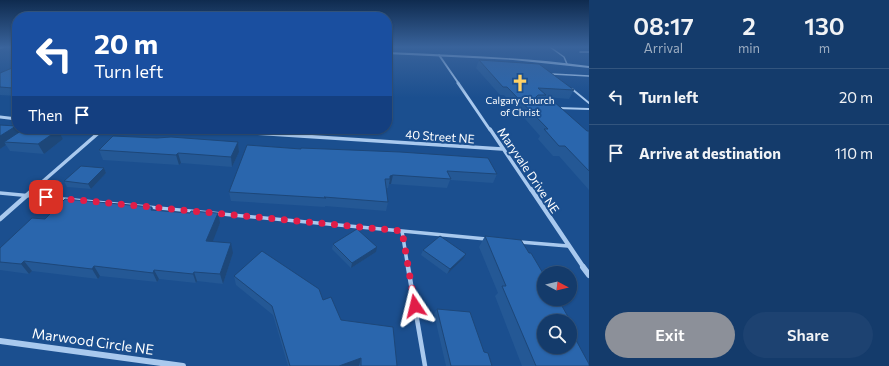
<!DOCTYPE html>
<html lang="en">
<head>
<meta charset="utf-8">
<style>
  body { margin:0; font-family:Commissioner,sans-serif; background:#1d4271; color:#f1f3f6; height:100vh; display:flex; flex-direction:column; font-size:15px; white-space:nowrap }
  * { box-sizing:border-box; margin:0 }
  p { font-size:13px; color:#9dadc1 }
  .icon { flex:none; width:22px; height:22px; fill:none; stroke:currentColor; stroke-width:2; stroke-linecap:round; stroke-linejoin:round }
  .map { position:relative; flex:1; overflow:hidden }
  .panel { display:flex; flex-direction:column; background:#143b6b; width:300px }
  .panel>* { flex:none }
  .guide { position:absolute; left:12px; top:12px; width:380px; height:122px; border-radius:16px; box-shadow:0 1px 3px #0004,0 0 0 1px #33557e; background:#1a4fa0; color:#fff; overflow:hidden }
  .needle { width:26px; rotate:97deg }
  .tools { position:absolute; left:537px; top:266px; display:grid; gap:8px }
  .tools a { display:grid; place-items:center; width:40px; height:40px; border-radius:50%; background:#143b6b; box-shadow:0 1px 3px #0004,0 0 0 1px #33557e; font-size:20px }
  .pin { position:absolute; display:grid; place-items:center; width:34px; height:34px; color:#fff; margin:-17px; border-radius:8px; box-shadow:0 2px 6px #0006 }
  .me { position:absolute; width:44px; margin:-22px; rotate:350deg; stroke-linejoin:round; filter:drop-shadow(0 0 3px #0008) }
  .turn { display:flex; align-items:center; gap:14px; height:84px; padding:0 16px; font-size:18px }
  .turn .icon { width:52px; height:52px; stroke-width:2.5 }
  .turn b { display:block; font-size:28px; line-height:34px }
  .then { display:flex; align-items:center; height:38px; padding:0 16px; background:#0003; gap:8px; font-size:15px }
  .eta { display:flex; justify-content:space-evenly; align-items:center; height:68px; text-align:center }
  .eta b { font-size:24px; font-weight:600; line-height:28px }
  .action { display:flex; gap:8px; margin-top:auto; padding:8px 16px }
  .action a { flex:1; height:46px; border-radius:24px; background:#8c9099; color:#fff; font-size:16px; font-weight:600; line-height:46px; text-align:center }
  .action a+a { background:#1d4271; color:#f1f3f6 }
  ul { padding:0; list-style:none }
  li { display:flex; align-items:center; gap:12px; height:56px; padding:0 16px; border-top:1px solid #33557e }
  li div { flex:1 }
  li b { display:block; font-size:15px }
  li em { font-style:normal }
  main { display:flex; flex:1; min-height:0 }
  .map>svg:first-child { display:block }
  .lines { fill:none; stroke-linecap:round; stroke-linejoin:round }
  .service-far3 { stroke:#a9c9ee; stroke-width:1.5 }
  .service-far2 { stroke:#a9c9ee; stroke-width:2 }
  .service-far1 { stroke:#a9c9ee; stroke-width:3.5 }
  .service { stroke:#a9c9ee; stroke-width:4.5 }
  .minor-far4 { stroke:#a9c9ee; stroke-width:2 }
  .minor-far3 { stroke:#a9c9ee; stroke-width:3 }
  .minor-far2 { stroke:#a9c9ee; stroke-width:3.5 }
  .minor-far1 { stroke:#a9c9ee; stroke-width:4.5 }
  .minor { stroke:#a9c9ee; stroke-width:6 }
  .tertiary { fill:#a9c9ee; fill-rule:evenodd }
  .wall { fill:#245895 }
  .shaded-wall { fill:#1d4779 }
  .building { fill:#2a66ad; stroke:#1d4779 }
  .route { stroke:#e11d48; stroke-width:7; stroke-dasharray:0 12.6 }
  .labels { text-anchor:middle; dominant-baseline:central; stroke-width:4; stroke-linejoin:round; paint-order:stroke }
  .far-poi-label { font-size:10px; fill:#fff; stroke:#1b4f8f }
  .street-label { font-size:12px; fill:#fff; stroke:#1b4f8f }
  .near-street-label { font-size:14px; fill:#fff; stroke:#1b4f8f }
</style>
</head>
<body>
<main>
<div class="map">
<svg width="589" height="366" viewBox="0 0 589 366">
  <rect width="100%" height="100%" fill="#1b4f8f"/>
  <g class="lines">
    <path class="service-far3" d="M550,47L564,57L567,64
      M0,48L4,47
      M580,52H589
      M552,74L589,76"/>
    <path class="service-far2" d="M572,89L589,103
      M557,108L589,109"/>
    <path class="service-far1" d="M0,193L402,231L408,268
      M402,231L486,239
      M520,242L568,246"/>
    <path class="service" d="M408,267L425,366"/>
    <path class="minor-far4" d="M439,55L459,84"/>
    <path class="minor-far3" d="M458,83L490,130
      M0,117L17,119
      M185,129L208,130
      M102,130L104,129"/>
    <path class="minor-far2" d="M193,129L502,149
      M490,129L531,190
      M33,190L103,129"/>
    <path class="minor-far1" d="M531,189L584,268
      M0,219L34,189"/>
    <path class="minor" d="M583,267L589,275
      M0,341L183,366"/>
    <path class="tertiary" d="M387,52C455,55 522,57 589,66V68L513,60L387,54Z"/>
  </g>
  <path class="wall" d="M479,60L574,90L569,99L545,97L544,100L587,131H589V190L559,156H553L538,139L540,136L504,95H500L476,68Z
    M17,66V96L0,95V73Z
    M0,125L16,126L17,129H18L20,132L58,130L63,139L44,154L10,151L6,145L0,149Z
    M238,142L239,152L232,167L181,163L179,165L103,160L99,150Z
    M247,145L497,174L493,183L450,180L447,188L391,184H389L388,188H386L388,202L386,211L325,206V207L231,201L229,192Z
    M104,168L106,173L91,189L67,187L64,181Z
    M152,207L154,210L220,223L212,241L233,253L223,284L197,281L196,283L159,279L157,282L100,276L98,279L32,271L29,274L0,270V248L45,219Z
    M485,236L529,253L571,322L570,324V321H544L589,366H522L495,296L498,293L479,247Z
    M333,244L376,252L351,268L332,249Z
    M423,250L466,254L463,259L447,274L421,255Z
    M234,276L323,300L341,320L397,366H288L273,315L236,285Z
    M437,309L492,366H446L434,314Z"/>
  <path class="shaded-wall" d="M17,86V94L13,88Z
    M16,126L17,129H18L22,135L4,142L6,145L0,149V136Z
    M58,130L63,139L44,154L38,144Z
    M238,142L239,152L232,167L231,157Z
    M178,153L181,163L179,165L176,155Z
    M104,168L106,173L91,189L88,184Z
    M393,175L391,184H389L390,179V176Z
    M218,213L220,223L209,251L206,241Z
    M231,243L233,253L223,284L220,274Z
    M377,247L376,252L351,268L352,263Z
    M466,254L463,259L447,274L450,269Z
    M24,261L32,271L29,274L21,264Z
    M94,266L100,276L98,279L92,269Z
    M154,270L159,279L157,282L153,273Z
    M194,272L197,281L196,283L193,274Z
    M361,358L359,366H339Z"/>
  <path class="building" d="M479,60L539,64L574,90L538,88L546,95H538L536,97L538,100H552L587,131H589V171L565,146H559L544,129H548L507,87H503Z
    M17,66V86L13,88L0,87V73Z
    M0,125L16,126L0,136Z
    M24,129H46L58,130L38,144L4,142Z
    M113,136L157,138L171,137L238,142L231,157L178,153L176,155L99,150Z
    M247,145L301,149V148L400,152L488,158L497,174L447,171L451,179L393,175L390,176V179H385L388,202L324,197L326,198L229,192Z
    M81,166L104,168L88,184L64,181Z
    M65,199L152,207L151,210L190,213L191,211L218,213L206,241L231,243L220,274L194,272L193,274L154,270L153,273L94,266L92,269L24,261L21,264L0,262V248L32,218L45,219Z
    M357,229L377,247L352,263L333,244Z
    M440,236L466,254L450,269L423,250Z
    M485,236L521,240L529,253H531L544,275V299H558L571,322H570V321H544V347H570V329L589,364V366H536L502,286H506Z
    M262,251L319,289L323,300L331,297L341,320L393,327L397,366H361V358L339,366H290L272,306L234,276Z
    M437,309L470,312L484,352L488,353L492,366H451Z"/>
  <linearGradient id="sky" x2="0" y2="1"><stop stop-color="#0f2b4f"/><stop offset="0.48" stop-color="#39639b"/><stop offset="1" stop-color="#39639b" stop-opacity="0"/></linearGradient>
  <rect width="589" height="98" fill="url(#sky)"/>
  <g class="lines">
    <path class="route" d="M46,197L402,231L415,306"/>
  </g>
  <defs>
    <g id="church-bare" transform="scale(1.38)"><path d="M-1.2-6h2.4v3.5h3.3v2.4h-3.3V6h-2.4V-.1h-3.3v-2.4h3.3Z" fill="#ffd166" stroke="#1b4f8f" stroke-width="2.5" paint-order="stroke"/></g>
  </defs>
  <g fill-rule="evenodd">
    <use href="#church-bare" x="520" y="83"/>
  </g>
  <g class="labels">
    <g class="far-poi-label">
      <text x="520" y="100">Calgary Church<tspan x="520" dy="12">of Christ</tspan></text>
    </g>
    <g class="street-label">
      <text transform="translate(440 136) rotate(4)">40 Street NE</text>
      <text transform="translate(529 170) rotate(56)">Maryvale Drive NE</text>
    </g>
    <g class="near-street-label">
      <text transform="translate(93 341) rotate(8)">Marwood Circle NE</text>
    </g>
  </g>
</svg>
<div class="tools">
<a><svg class="needle" viewBox="-14 -14 28 28"><path d="M0-13l5 13h-10z" fill="#e53935"/><path d="M0 13l5-13h-10z" fill="#9dadc1"/></svg></a>
<a><svg class="icon" aria-label="search" viewBox="0 0 24 24"><circle cx="10" cy="10" r="6"/><path d="M15 15l6 6"/></svg></a>
</div>
<div class="pin" style="left:46px;top:197px;background:#d93025"><svg class="icon" aria-label="arrive" viewBox="0 0 24 24"><path d="M6 21V4h12l-3 4 3 4H6"/></svg></div>
<svg class="me" style="left:415px;top:306px" viewBox="-20 -20 40 40"><path d="M0-17L14 15 0 8-14 15z" fill="#e11d48" stroke="#fff" stroke-width="4"/></svg>
<div class="guide">
<div class="turn"><svg class="icon" aria-label="left" viewBox="0 0 24 24"><path d="M17 20v-9H6M10 6l-5 5 5 5"/></svg><div><b>20 m</b>Turn left</div></div>
<div class="then">Then<svg class="icon" aria-label="arrive" viewBox="0 0 24 24"><path d="M6 21V4h12l-3 4 3 4H6"/></svg></div>
</div>
</div>
<section class="panel">
<div class="eta">
<div><b>08:17</b><p>Arrival</p></div>
<div><b>2</b><p>min</p></div>
<div><b>130</b><p>m</p></div>
</div>
<ul>
<li><svg class="icon" aria-label="left" viewBox="0 0 24 24"><path d="M17 20v-9H6M10 6l-5 5 5 5"/></svg><div><b>Turn left</b></div><em>20 m</em></li>
<li><svg class="icon" aria-label="arrive" viewBox="0 0 24 24"><path d="M6 21V4h12l-3 4 3 4H6"/></svg><div><b>Arrive at destination</b></div><em>110 m</em></li>
</ul>
<div class="action"><a>Exit</a><a>Share</a></div>
</section>
</main>
</body>
</html>
